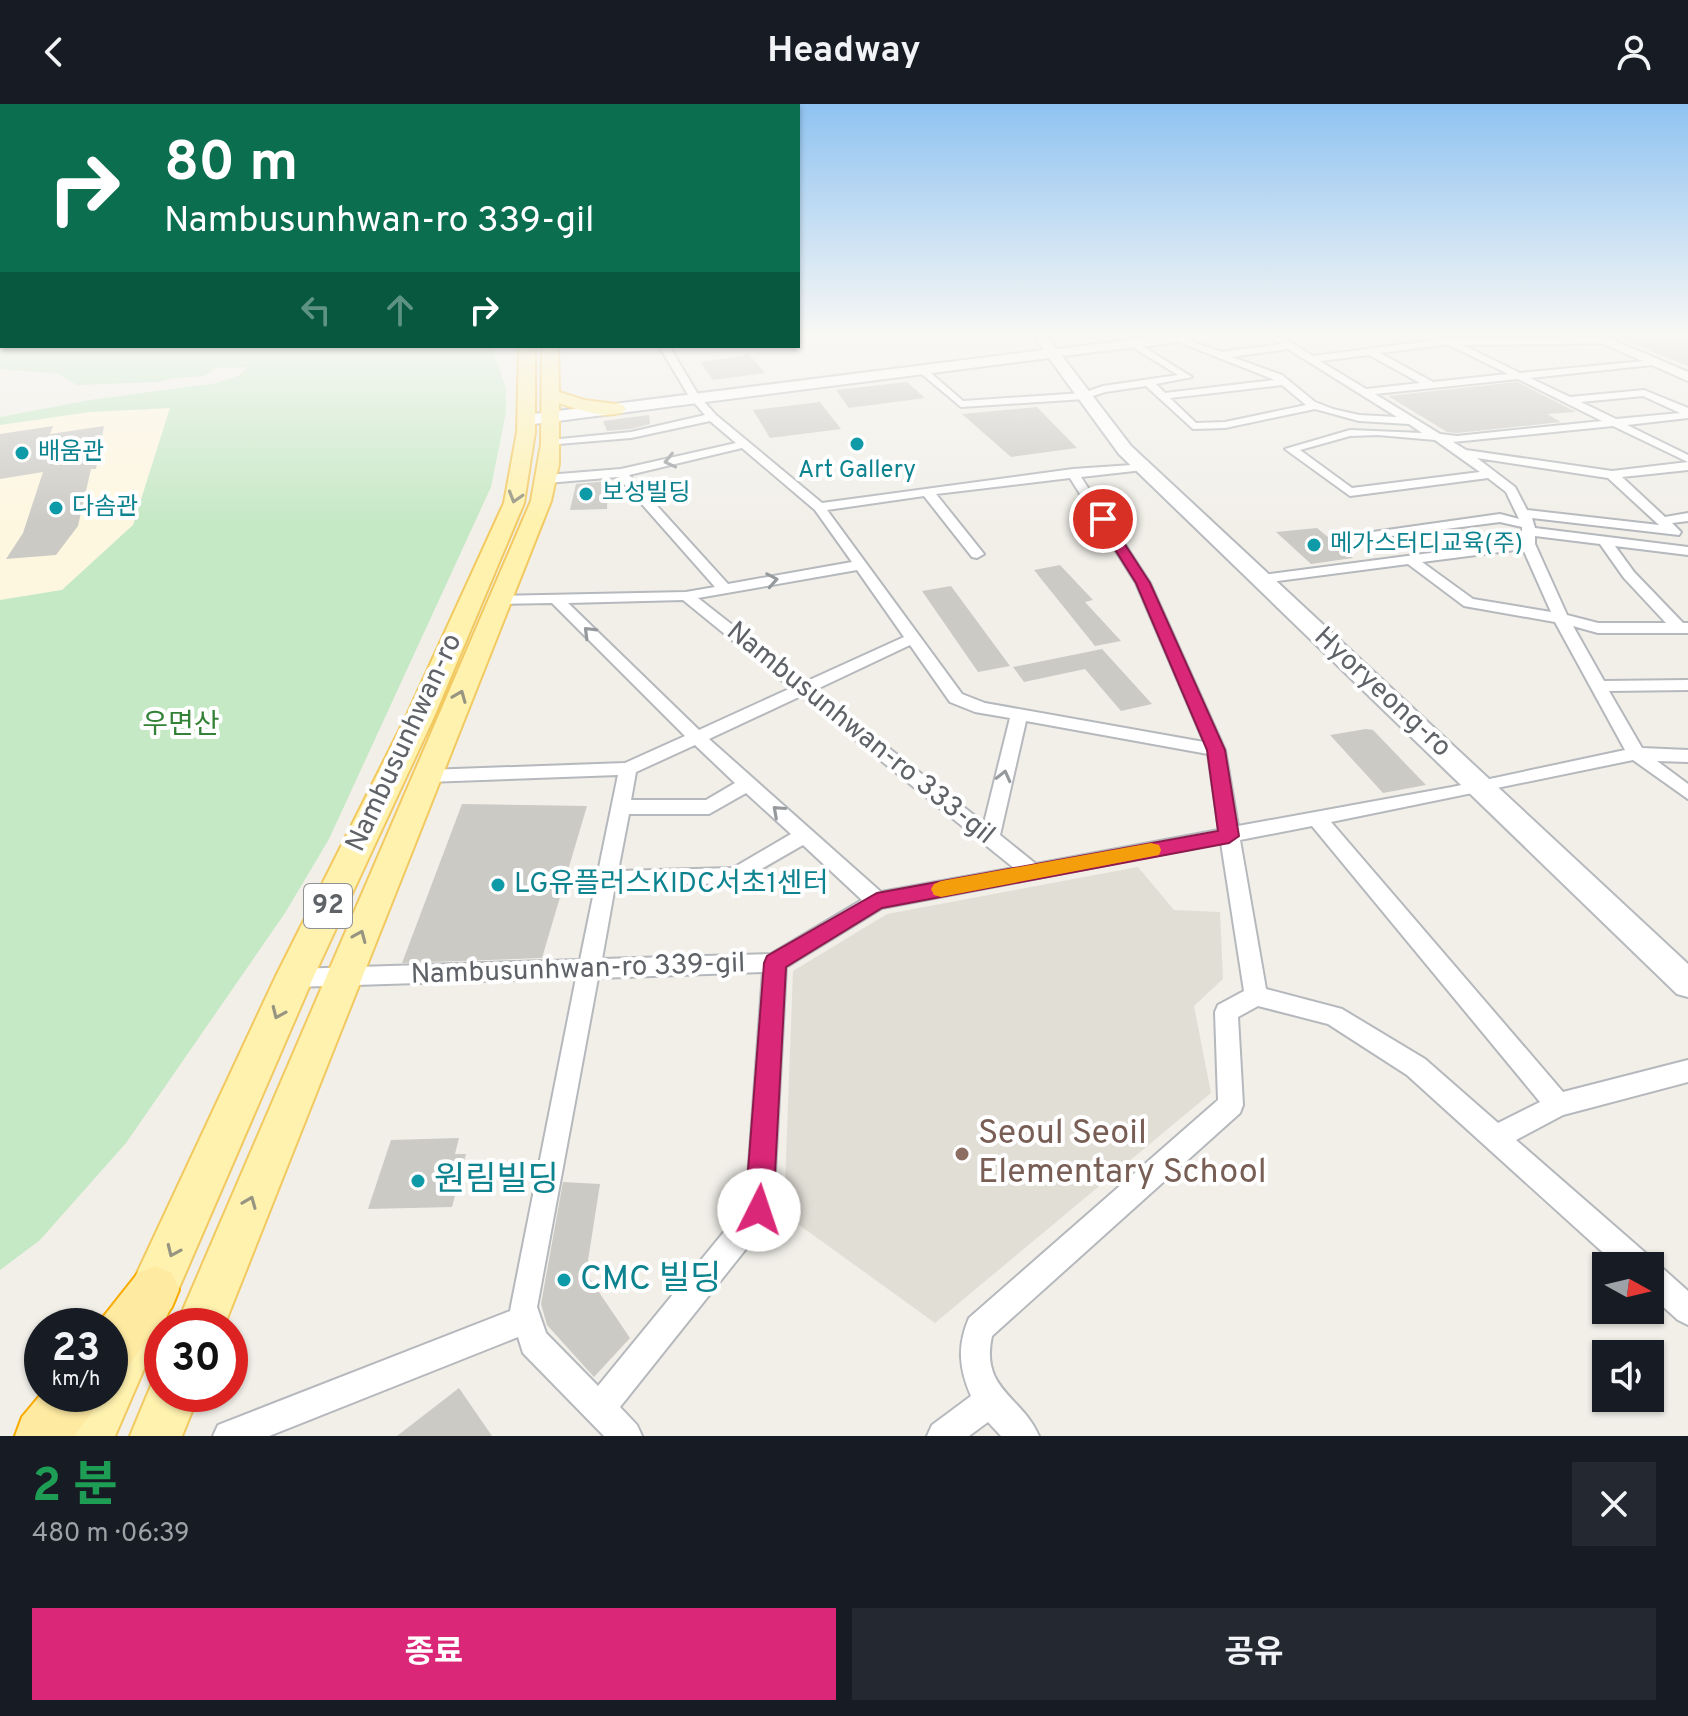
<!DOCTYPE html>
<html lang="ko">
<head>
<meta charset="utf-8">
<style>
  body { margin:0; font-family:Overpass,"Noto Sans KR",sans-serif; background:#242831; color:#f1f3f6; height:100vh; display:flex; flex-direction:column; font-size:30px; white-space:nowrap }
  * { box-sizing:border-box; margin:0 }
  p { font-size:26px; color:#9ea1a6 }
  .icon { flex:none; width:44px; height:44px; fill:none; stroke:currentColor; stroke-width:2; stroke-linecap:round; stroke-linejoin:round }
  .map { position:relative; height:1332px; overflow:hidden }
  .drawer { display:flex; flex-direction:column; background:#171b24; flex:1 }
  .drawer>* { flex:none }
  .top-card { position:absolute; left:0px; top:0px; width:800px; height:244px; box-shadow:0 2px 6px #0004; background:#0b6e4f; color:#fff; overflow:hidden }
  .needle { width:52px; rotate:98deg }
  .controls { position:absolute; left:1592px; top:1148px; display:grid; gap:16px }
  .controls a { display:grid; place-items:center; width:72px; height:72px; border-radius:0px; background:#171b24; box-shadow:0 2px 6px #0004; font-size:40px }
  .speed { position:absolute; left:24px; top:1204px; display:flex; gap:16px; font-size:40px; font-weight:700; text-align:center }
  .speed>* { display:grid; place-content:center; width:104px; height:104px; border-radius:50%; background:#171b24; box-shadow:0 2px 6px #0004; line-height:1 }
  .speed small { font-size:20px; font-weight:400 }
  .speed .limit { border:12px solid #d22; background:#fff; color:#111 }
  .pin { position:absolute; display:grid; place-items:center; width:68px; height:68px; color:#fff; margin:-34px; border:4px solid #fff; border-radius:50%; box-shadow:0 2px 8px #0007 }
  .me { position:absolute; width:88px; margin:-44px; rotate:4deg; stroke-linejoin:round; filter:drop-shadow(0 0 6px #0008) }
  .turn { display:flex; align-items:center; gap:28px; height:168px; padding:0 32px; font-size:36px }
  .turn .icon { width:104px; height:104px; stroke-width:2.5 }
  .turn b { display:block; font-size:56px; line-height:68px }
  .lanes { display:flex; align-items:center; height:76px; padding:0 32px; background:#0003; justify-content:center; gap:40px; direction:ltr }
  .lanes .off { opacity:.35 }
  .round { display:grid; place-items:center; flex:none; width:84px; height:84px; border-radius:0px; background:#242831 }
  .summary { display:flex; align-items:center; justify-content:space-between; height:136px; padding:0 32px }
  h1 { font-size:48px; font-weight:700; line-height:60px; color:#1e9e55 }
  .button { display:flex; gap:16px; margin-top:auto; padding:16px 32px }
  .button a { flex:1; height:92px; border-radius:0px; background:#db2777; color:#fff; font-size:32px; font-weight:700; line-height:92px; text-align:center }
  .button a+a { background:#242831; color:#f1f3f6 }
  header { display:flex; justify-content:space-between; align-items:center; height:104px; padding:0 32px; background:#171b24; font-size:36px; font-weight:700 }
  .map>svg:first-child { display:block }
  .commercial { fill:#fef7e0 }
  .education { fill:#e1ded6 }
  .green { fill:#c5e8c5 }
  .building { fill:#cccac5 }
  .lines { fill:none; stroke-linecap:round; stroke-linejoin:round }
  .minor-casing { stroke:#b5b8bc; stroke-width:4 }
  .secondary-casing { stroke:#b6babf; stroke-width:4 }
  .primary-casing { stroke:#f2c960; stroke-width:4 }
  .trunk-casing { stroke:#f9ab00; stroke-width:4 }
  .minor { fill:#fff; fill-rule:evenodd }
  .secondary { fill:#fff; fill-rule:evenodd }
  .primary { fill:#fff2af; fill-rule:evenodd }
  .trunk { fill:#feeaa1; fill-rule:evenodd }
  .oneway { stroke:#979a9d }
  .oneway2 { stroke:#979581 }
  .route { fill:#db2777; stroke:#8e194d; stroke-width:2 }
  .slow { fill:#f59e0b }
  .culture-dot { fill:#0f9aa8; stroke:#fff; stroke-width:3 }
  .education-dot { fill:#8d6e63; stroke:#fff; stroke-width:3 }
  .labels { text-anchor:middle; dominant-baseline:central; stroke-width:8; stroke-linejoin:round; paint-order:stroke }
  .far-culture-label { font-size:24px; fill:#0d838f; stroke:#fff; text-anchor:start }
  .shield { fill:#fff; stroke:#8f9295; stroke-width:2 }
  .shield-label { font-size:26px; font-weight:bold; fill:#5f6368 }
  .street-label { font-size:28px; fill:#5f6368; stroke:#fff }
  .park-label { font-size:28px; fill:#348238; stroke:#fff }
  .culture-label { font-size:28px; fill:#0d838f; stroke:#fff; text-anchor:start }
  .near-education-label { font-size:34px; fill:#785e54; stroke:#fff; text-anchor:start }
  .near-culture-label { font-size:34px; fill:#0d838f; stroke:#fff; text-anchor:start }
</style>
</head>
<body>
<header><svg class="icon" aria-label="back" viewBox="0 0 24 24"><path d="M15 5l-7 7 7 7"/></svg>Headway<svg class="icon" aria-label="person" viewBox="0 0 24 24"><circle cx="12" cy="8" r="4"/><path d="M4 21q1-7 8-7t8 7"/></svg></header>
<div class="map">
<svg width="1688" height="1332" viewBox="0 0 1688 1332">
  <rect width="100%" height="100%" fill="#f1efe8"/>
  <path class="commercial" d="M170,304L133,421L62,486L0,496V321L89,308Z"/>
  <path class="education" d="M1138,763L1174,806L1220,808L1223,875L1194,902L1211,989L935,1219L784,1110L793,867L887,810Z"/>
  <path class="green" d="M0,233L2,242H492L506,285V308L491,383L329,735L285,809L126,1039L40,1136L0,1166V496L62,486L133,421L170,304L89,308L0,321V313L90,296L217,279L240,271L247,263L217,264L204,272L175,274L159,278L77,281L58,270L0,265Z"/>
  <path class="building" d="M1688,233V262L1619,234V233Z
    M747,248L765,269L713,276L700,258L744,252Z
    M907,278L925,294L849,304L836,286Z
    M1517,278L1576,308L1547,310L1561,318L1457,329L1447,328L1388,292Z
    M820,298L841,325L770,334L753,306Z
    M1037,303L1077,344L1011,353L962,310Z
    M649,311L650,320L631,325L607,327L603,317Z
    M53,322L50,330L104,322L96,365H91L78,422L56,451L6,455L23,429L43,368L0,375V330Z
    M608,377L607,405L570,406L576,380Z
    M1317,424L1353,454L1311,460L1276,428Z
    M1060,461L1093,496L1085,498L1121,537L1095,542L1034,466Z
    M951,482L1010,562L978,568L922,487Z
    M1102,545L1152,600L1121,607L1085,565L1024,578L1013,563Z
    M1366,625L1373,626L1426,681L1383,689L1330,631Z
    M462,700L587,702L542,854L402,859Z
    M459,1034L455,1050H466L452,1103L368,1105L391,1036Z
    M563,1078L600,1080L586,1169L630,1234L594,1273L547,1221L541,1200Z
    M459,1284L492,1332H397Z"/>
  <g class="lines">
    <g class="minor-casing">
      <path id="minor" d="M1166,233H1179L1221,248L1281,240L1271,233H1282L1313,252L1444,235L1604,234L1607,239L1463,241L1520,269L1655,256V260L1652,261L1530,274L1570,293L1644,286L1688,304V314L1627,321L1688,351V366L1622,373L1665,413L1688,409V417L1672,419L1681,428L1679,431L1532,414L1535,424L1688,443V451L1615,442L1634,468L1683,519H1688V529H1598L1573,522L1604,577L1688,576V586L1609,587L1642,644L1688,646V658L1657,657L1688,680V695L1633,656L1331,718L1563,988L1688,956V978L1563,1011L1516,1036L1649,1152L1652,1158L1660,1162L1688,1187V1221L1678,1216L1650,1191V1162H1618L1407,971L1328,920L1258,902L1238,913L1243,1001L1240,1009L992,1232C980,1286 1022,1292 1039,1332H1001L988,1318L969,1332H927L932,1321L971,1292C959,1264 957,1242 969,1214L1218,996L1215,908L1218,901L1244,887L1221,739L882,804L786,863L773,1106L769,1116L620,1303L637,1321L642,1332H604L523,1249L518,1233L269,1332H213L218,1321L510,1207L576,874L294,883L286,881L283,874L286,867L294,865L580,856L618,671L427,678L418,672L427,666L625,659L685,632L552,499L499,500L492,496L499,492L686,488L715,483L618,373L547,379L541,375L547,371L621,365L736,339L710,317L631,334L546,341V337L550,336L631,328L705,311L690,294L659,242H669L699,292L716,311L822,399L1073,365L1147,360L1149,362L1143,366L1081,373L1150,479L1225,646L1238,722L1452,683L1625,646L1555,518L1464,502L1408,460L1262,479L1255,475L1262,471L1522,437V423L1500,418L1368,435V429L1373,428L1500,410L1519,415L1506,388L1488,374L1350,392L1285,345L1350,326L1422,329L1409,320L1359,317L1315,305L1225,324L1193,325L1146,282L1105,288L1084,295L961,303L917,266L925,264L963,297L1083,289L1103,282L1178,271L1131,242L1134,237L1192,273L1156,280L1165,289L1275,276ZM1444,241H1449L1508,270L1433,278L1380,249ZM1288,245L1397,313L1359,311L1333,305L1315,298L1282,271L1232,253ZM1369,251L1420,279L1366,285L1320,257ZM1518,275L1602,317L1457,332L1440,330L1375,290ZM1282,281L1306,301L1225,318L1196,319L1170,294ZM1643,292L1680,309L1616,315L1581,298ZM1613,322L1688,358L1612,367L1466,346L1453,338ZM1378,331L1435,336L1480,368L1352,384L1300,346L1350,332ZM742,344L815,406L852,458L728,480L629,371ZM1477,354L1608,374L1659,421L1527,406L1515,383ZM1070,374L1136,479L1204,638L985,599L962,590L827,406L924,392L972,453L977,454L984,450L936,390ZM1535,432L1600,440L1624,474L1666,519H1598L1567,511L1535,440ZM1523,445L1551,508L1473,495L1422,458ZM857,466L904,533L805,578L698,494ZM683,496L791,584L699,626L568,499ZM910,541L950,598L975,608L1010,614L984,719L815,586ZM801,592L1014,764L881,788L709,635ZM1026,617L1208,650L1219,726L1036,760L1000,731ZM695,641L735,679L706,696H631L636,668ZM746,689L791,730L733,764L618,767L629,710H709ZM1312,722L1540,998L1498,1019L1425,955L1342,905L1266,885L1240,736ZM803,741L862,796L771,850L602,855L615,782L737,779ZM763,868L746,1101L598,1282L546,1229L537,1203L598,874Z"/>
    </g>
    <g class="secondary-casing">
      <path id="secondary" d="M1034,233H1048L1057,245L1154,233H1195L1188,237L1062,252L1131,342L1688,860V893L1677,890L1119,350L1049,254L526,321L518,316L526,311L1044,246Z
        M1588,233H1606L1688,268V277Z"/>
    </g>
    <g class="primary-casing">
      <path id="primary" d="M519,242H535V328L524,399L434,613L313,874L115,1332H62L80,1290H110V1227L275,874L406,613L504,399L517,328Z
        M542,242H558L559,288L584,296L623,301L626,305C612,318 576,305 559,299V360L551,397L224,1222H176L531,397L541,340Z
        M162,1269V1290H199L182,1332H130L155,1272Z"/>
    </g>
    <g class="trunk-casing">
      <path id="trunk" d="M155,1162L172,1169L179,1186L172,1203L128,1262L110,1269V1222H96L138,1169Z
        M42,1289V1290H100L92,1308L74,1332H15L22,1313Z"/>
    </g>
    <use href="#minor" class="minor"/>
    <use href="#secondary" class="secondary"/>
    <use href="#primary" class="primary"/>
    <use href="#trunk" class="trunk"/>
  </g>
  <defs><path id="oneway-chevron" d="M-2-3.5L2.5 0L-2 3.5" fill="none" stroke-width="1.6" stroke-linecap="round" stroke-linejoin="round" transform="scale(2)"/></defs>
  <g class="oneway">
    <use href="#oneway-chevron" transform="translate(670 357) rotate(167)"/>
    <use href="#oneway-chevron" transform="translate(772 476) rotate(-10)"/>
    <use href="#oneway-chevron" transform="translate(589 528) rotate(-135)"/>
    <use href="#oneway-chevron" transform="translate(1004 672) rotate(-76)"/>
    <use href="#oneway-chevron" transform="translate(778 707) rotate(-138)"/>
  </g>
  <g class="oneway2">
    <use href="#oneway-chevron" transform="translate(515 393) rotate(107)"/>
    <use href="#oneway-chevron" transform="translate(460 592) rotate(-68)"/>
    <use href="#oneway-chevron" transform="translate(360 832) rotate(-67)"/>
    <use href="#oneway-chevron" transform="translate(278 909) rotate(114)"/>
    <use href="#oneway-chevron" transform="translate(250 1098) rotate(-68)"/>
    <use href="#oneway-chevron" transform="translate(173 1147) rotate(114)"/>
  </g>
  <linearGradient id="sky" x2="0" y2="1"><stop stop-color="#8fc3f1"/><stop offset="0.55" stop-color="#f9f8f5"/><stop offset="1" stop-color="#f9f8f5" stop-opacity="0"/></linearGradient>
  <rect width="1688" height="420" fill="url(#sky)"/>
  <path class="route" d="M1103,411L1107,413L1150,479L1225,646L1239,732L1229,739L882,804L786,863L773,1106L769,1115L759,1119L749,1115L745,1106L764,859L767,852L877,789L1218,727L1207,646L1136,479L1096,415Z"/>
  <path class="slow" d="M1151,739L1159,741L1161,746L1159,751L941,793L934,791L931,785L934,780L941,777Z"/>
  <g class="culture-dot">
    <circle cx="857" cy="340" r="8"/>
    <circle cx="22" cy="349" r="8"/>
    <circle cx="586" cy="390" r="8"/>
    <circle cx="56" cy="404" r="8"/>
    <circle cx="1314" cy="441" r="8"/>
    <circle cx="498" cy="781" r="8"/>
    <circle cx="418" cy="1077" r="8"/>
    <circle cx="564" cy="1176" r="8"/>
  </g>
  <circle class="education-dot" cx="962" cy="1050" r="8"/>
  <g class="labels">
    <g class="far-culture-label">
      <text x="38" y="349">배움관</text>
      <text x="857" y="367" text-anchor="middle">Art Gallery</text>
      <text x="602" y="390">보성빌딩</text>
      <text x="72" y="404">다솜관</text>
      <text x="1330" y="441">메가스터디교육(주)</text>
    </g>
    <rect class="shield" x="304" y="780" width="48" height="44" rx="6"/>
    <g class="shield-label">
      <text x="328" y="802">92</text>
    </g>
    <g class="street-label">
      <text transform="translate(1382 589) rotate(43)">Hyoryeong-ro</text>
      <text transform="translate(860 630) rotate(39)">Nambusunhwan-ro 333-gil</text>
      <text transform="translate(405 639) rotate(-65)">Nambusunhwan-ro</text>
      <text transform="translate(578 866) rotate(-2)">Nambusunhwan-ro 339-gil</text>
    </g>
    <g class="park-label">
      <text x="181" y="622">우면산</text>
    </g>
    <g class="culture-label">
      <text x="514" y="781">LG유플러스KIDC서초1센터</text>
    </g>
    <g class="near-education-label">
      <text x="978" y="1030">Seoul Seoil<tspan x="978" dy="39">Elementary School</tspan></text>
    </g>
    <g class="near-culture-label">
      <text x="434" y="1077">원림빌딩</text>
      <text x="580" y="1176">CMC 빌딩</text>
    </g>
  </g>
</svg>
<div class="controls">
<a><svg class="needle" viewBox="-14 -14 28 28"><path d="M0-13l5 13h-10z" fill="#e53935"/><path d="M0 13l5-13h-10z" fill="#9ea1a6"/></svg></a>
<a><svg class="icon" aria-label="sound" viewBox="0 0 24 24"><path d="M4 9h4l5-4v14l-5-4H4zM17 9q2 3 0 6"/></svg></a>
</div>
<div class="speed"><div>23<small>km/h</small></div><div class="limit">30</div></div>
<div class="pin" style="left:1103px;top:415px;background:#d93025"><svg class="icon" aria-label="arrive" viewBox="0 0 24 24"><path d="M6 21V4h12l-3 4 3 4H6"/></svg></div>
<svg class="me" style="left:759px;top:1106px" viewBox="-20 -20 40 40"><circle r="19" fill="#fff"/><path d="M0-13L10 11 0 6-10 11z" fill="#db2777"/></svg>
<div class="top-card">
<div class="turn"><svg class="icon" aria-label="right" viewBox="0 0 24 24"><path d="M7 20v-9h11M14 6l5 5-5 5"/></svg><div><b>80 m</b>Nambusunhwan-ro 339-gil</div></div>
<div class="lanes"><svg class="icon off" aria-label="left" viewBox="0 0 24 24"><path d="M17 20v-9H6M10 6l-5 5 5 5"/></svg><svg class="icon off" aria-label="ahead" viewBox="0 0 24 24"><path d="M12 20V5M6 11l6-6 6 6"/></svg><svg class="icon" aria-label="right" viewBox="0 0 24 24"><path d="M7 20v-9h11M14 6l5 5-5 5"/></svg></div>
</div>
</div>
<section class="drawer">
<div class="summary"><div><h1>2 분</h1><p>480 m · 06:39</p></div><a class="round"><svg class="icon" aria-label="close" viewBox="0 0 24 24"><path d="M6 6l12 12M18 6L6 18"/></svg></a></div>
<div class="button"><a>종료</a><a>공유</a></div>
</section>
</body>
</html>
